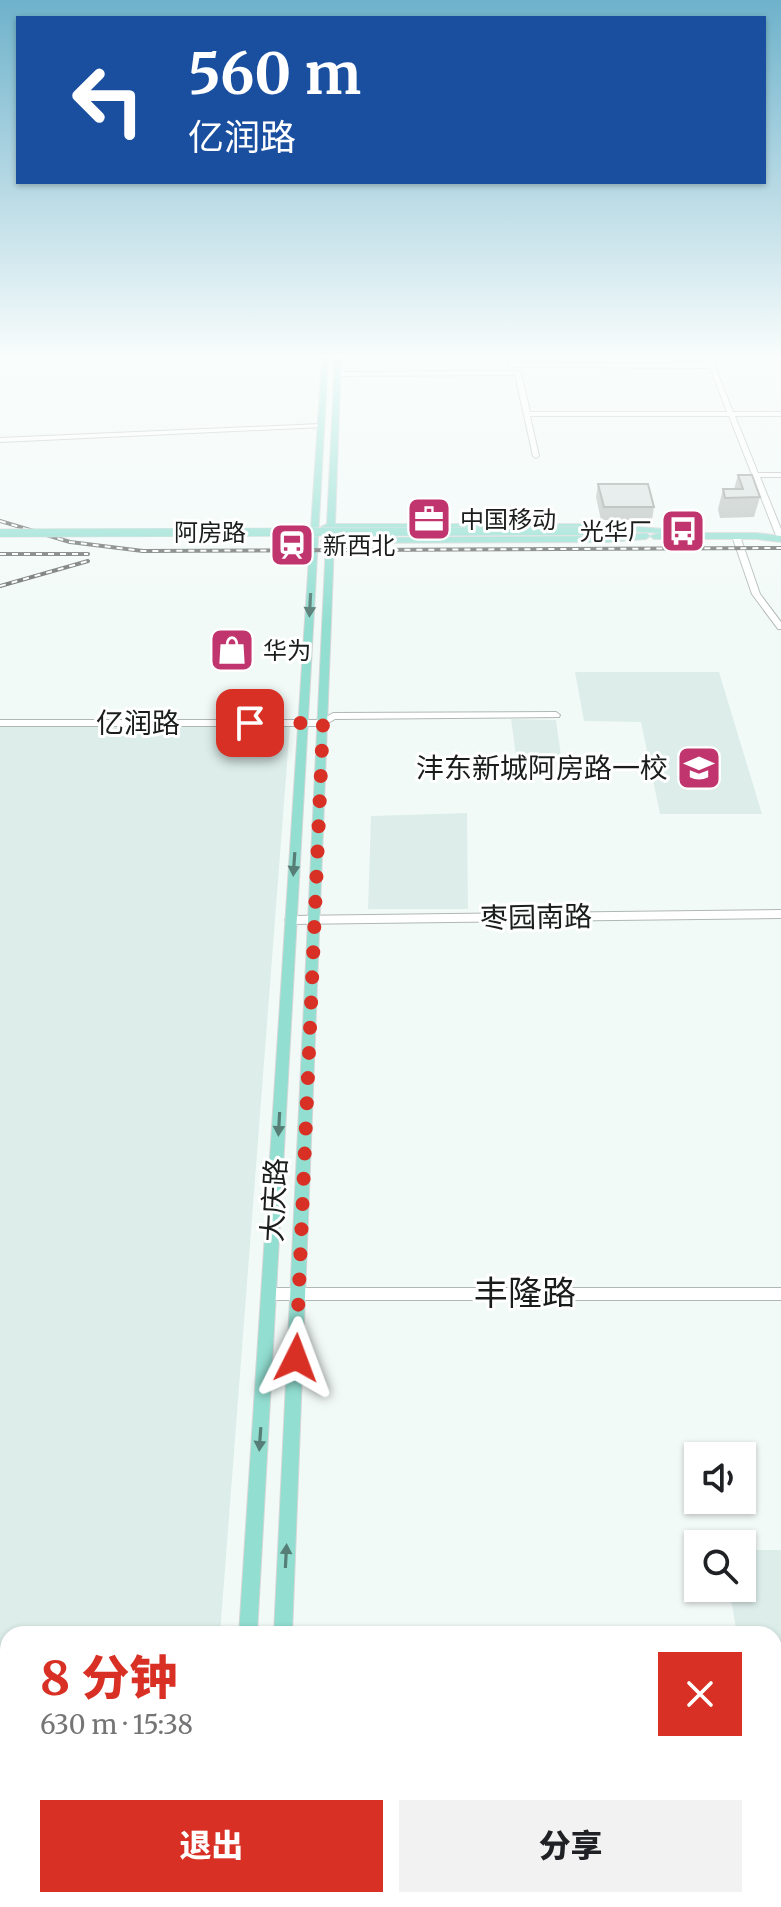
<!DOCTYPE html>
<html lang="zh">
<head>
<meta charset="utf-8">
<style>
  body { margin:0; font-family:Merriweather,"Noto Sans SC",serif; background:#f2f2f2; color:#202124; height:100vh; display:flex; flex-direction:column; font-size:30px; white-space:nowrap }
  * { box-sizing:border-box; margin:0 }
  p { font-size:26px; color:#757577 }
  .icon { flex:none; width:44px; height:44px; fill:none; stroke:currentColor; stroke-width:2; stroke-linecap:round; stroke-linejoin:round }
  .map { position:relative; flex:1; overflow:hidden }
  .sheet { position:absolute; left:0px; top:1626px; width:782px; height:282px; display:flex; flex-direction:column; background:#fff; border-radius:24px 24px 0 0; box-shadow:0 2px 6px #0004 }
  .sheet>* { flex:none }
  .guide { position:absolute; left:16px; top:16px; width:750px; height:168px; border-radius:0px; box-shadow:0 2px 6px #0004; background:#1a4fa0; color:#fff; overflow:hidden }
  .tools { position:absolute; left:684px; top:1442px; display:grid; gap:16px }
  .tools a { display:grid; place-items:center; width:72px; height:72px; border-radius:0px; background:#fff; box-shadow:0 2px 6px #0004; font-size:40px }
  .pin { position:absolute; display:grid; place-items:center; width:68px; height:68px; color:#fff; margin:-34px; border-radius:16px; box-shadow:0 4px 12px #0006 }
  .me { position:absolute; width:88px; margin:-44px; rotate:3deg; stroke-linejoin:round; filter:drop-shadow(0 0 6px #0008) }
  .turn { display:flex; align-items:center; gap:28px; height:168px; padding:0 40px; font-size:36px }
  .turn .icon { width:104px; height:104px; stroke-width:2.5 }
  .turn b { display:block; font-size:56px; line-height:68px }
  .round { display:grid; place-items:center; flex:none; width:84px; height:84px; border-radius:0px; background:#f2f2f2 }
  .overview { display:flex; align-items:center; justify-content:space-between; height:136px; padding:0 40px }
  h1 { font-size:48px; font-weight:800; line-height:60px; color:#d93025 }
  .primary-button { display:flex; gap:16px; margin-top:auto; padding:16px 40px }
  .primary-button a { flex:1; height:92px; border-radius:0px; background:#d93025; color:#fff; font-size:32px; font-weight:800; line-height:92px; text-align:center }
  .primary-button a+a { background:#f2f2f2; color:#202124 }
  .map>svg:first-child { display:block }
  .built { fill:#ddeeea }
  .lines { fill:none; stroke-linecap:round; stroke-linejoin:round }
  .minor-casing { stroke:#b0b7b5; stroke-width:2 }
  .major-casing { stroke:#d6d6d6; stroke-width:2 }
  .minor { fill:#fff; fill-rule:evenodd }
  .major { fill:#92ded1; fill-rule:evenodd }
  .rail-casing { stroke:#676c6b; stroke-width:4 }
  .rail { stroke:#fff; stroke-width:2; stroke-dasharray:6; stroke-linecap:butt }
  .major-bridge-casing { stroke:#d6d6d6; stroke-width:9; stroke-linecap:butt }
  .major-bridge { stroke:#92ded1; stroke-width:8 }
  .wall { fill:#bac1bf }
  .building { fill:#d8e0de; stroke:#979d9b; stroke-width:2 }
  .oneway { fill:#567e76 }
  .route { stroke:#d93025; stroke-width:14; stroke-dasharray:0 25.2 }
  .labels { text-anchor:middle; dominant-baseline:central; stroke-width:6; stroke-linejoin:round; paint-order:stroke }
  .far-poi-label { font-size:24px; fill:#1a1d1c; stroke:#fff; text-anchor:start }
  .far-street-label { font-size:24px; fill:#1a1d1c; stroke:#fff }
  .street-label { font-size:28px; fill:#1a1d1c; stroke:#fff }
  .poi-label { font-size:28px; fill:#1a1d1c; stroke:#fff; text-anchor:end }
  .near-street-label { font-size:34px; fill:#1a1d1c; stroke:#fff }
</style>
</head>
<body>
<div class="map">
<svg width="781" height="1907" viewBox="0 0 781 1907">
  <rect width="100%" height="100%" fill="#f2faf8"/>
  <path class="built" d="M516,359H701L704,365L517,363Z
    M575,672H719L762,814H660L641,722L584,721Z
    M511,719L556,720L561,756H516Z
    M290,725L220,1634H8V1900H199V1907H0V727Z
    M467,813L468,909H368L371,816Z
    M742,1550H781V1648H774V1634H737L729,1588H742Z"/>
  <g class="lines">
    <g class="minor-casing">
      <path id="minor" d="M508,359H514L515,363L708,364L706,359H712L733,412H781V416H735L758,473H781V477H760L781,529V540L777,538L729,416H530L539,456L536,458L533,456L515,375L337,376L334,374L337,372L518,371L521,373L530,412H727L710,368L512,367L509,365Z
        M321,424L324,426L323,427L0,442V438Z
        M736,534L740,536L760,594L781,622V629H778L752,594L732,536Z
        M556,712L560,715L559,717L335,719L323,726H0V720H321L333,713Z
        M781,910V918L290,924L285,920L290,916Z
        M269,1288H781V1300H269L265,1298L263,1294L265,1290Z"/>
    </g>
    <g class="major-casing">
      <path id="major" d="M322,359H328L257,1634H239Z
        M335,359H341L335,524H609L663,529L664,531L660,533H757L781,536V542L757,539H654L650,536L646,539L608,542L334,543L292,1634H274L326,544L321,541L326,538V530L321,527L327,524ZM335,530H609L659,533L650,536L646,533L608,536L334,538Z
        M221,1900H241L240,1907H220Z
        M260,1900H280V1907H260Z"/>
    </g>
    <use href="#minor" class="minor"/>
    <use href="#major" class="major"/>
    <g class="rail-casing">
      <path id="rail" d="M0,521L70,542L143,551L781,548
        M0,554H88
        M0,586L88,561"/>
    </g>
    <use href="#rail" class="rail"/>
    <g class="major-bridge-casing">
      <path id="major-bridge" d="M0,533L623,531"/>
    </g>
    <use href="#major-bridge" class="major-bridge"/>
  </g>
  <path class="wall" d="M738,475L760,497L754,517L720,518L718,509L723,489H734Z
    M598,484L654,507L652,520H601L596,497Z"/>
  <path class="building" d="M738,475H752L760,497L725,498L723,489H743Z
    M598,484H648L654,507H604Z"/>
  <defs><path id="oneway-solid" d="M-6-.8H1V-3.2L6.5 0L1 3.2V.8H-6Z" transform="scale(2)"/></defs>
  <g class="oneway">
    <use href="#oneway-solid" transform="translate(310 605) rotate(93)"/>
    <use href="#oneway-solid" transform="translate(294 864) rotate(94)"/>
    <use href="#oneway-solid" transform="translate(279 1124) rotate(93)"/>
    <use href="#oneway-solid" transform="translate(260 1439) rotate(94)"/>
    <use href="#oneway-solid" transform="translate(286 1556) rotate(-87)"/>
  </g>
  <linearGradient id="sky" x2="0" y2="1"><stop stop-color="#6eb2cb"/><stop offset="0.57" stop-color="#f9fdfc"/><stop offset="1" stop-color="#f9fdfc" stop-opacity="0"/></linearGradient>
  <rect width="781" height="625" fill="url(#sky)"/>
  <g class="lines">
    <path class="route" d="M250,723H323L296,1358"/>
  </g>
  <defs>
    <g id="office-square" transform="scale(2.3)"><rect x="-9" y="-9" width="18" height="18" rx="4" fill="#c0356d" stroke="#fff"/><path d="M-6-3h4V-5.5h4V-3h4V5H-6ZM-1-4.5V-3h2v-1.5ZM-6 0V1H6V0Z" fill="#fff"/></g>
    <g id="bus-square" transform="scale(2.3)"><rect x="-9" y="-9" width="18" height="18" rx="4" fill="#c0356d" stroke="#fff"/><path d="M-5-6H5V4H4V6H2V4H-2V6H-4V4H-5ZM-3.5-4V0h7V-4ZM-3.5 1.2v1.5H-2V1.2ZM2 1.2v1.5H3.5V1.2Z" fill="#fff"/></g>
    <g id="station-square" transform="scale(2.3)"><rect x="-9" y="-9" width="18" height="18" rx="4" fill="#c0356d" stroke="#fff"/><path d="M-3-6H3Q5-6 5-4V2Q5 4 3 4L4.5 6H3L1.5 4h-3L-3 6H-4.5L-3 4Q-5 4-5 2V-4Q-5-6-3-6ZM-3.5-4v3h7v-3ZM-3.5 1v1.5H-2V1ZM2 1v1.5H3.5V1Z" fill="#fff"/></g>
    <g id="shop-square" transform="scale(2.3)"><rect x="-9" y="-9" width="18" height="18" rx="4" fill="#c0356d" stroke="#fff"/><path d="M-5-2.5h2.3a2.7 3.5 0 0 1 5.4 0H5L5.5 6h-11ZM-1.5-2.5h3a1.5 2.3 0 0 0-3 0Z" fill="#fff"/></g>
    <g id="school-square" transform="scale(2.3)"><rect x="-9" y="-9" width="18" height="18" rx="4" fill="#c0356d" stroke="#fff"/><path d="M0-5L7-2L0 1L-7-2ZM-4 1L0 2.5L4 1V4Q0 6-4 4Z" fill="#fff"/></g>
  </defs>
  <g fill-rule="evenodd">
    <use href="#office-square" x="429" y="519"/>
    <use href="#bus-square" x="683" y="531"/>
    <use href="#station-square" x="292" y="545"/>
    <use href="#shop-square" x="232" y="650"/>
    <use href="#school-square" x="699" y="768"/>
  </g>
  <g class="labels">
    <g class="far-poi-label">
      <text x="460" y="519">中国移动</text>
      <text x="652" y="531" text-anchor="end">光华厂</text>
      <text x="323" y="545">新西北</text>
      <text x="263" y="650">华为</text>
    </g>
    <g class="far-street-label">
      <text x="210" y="532">阿房路</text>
    </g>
    <g class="street-label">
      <text x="138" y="723">亿润路</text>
      <text transform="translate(536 917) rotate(-1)">枣园南路</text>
      <text transform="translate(274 1200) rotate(-87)">大庆路</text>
    </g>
    <g class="poi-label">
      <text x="668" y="768">沣东新城阿房路一校</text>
    </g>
    <g class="near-street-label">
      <text x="525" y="1293">丰隆路</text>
    </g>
  </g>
</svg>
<div class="tools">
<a><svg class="icon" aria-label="sound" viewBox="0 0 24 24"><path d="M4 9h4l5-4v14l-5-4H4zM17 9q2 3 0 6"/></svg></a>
<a><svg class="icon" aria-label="search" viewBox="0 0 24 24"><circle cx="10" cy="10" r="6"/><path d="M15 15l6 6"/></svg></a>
</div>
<div class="pin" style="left:250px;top:723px;background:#d93025"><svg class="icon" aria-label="arrive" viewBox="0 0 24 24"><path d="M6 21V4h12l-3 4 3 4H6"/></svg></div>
<svg class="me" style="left:296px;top:1358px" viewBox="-20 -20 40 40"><path d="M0-17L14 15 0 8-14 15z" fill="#d93025" stroke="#fff" stroke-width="4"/></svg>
<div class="guide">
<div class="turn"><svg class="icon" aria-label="left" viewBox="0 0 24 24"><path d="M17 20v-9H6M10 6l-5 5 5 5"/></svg><div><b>560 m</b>亿润路</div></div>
</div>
<section class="sheet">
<div class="overview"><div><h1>8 分钟</h1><p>630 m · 15:38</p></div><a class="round" style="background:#d93025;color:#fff"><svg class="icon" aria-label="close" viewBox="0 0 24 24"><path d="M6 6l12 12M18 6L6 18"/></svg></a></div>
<div class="primary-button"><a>退出</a><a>分享</a></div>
</section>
</div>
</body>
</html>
